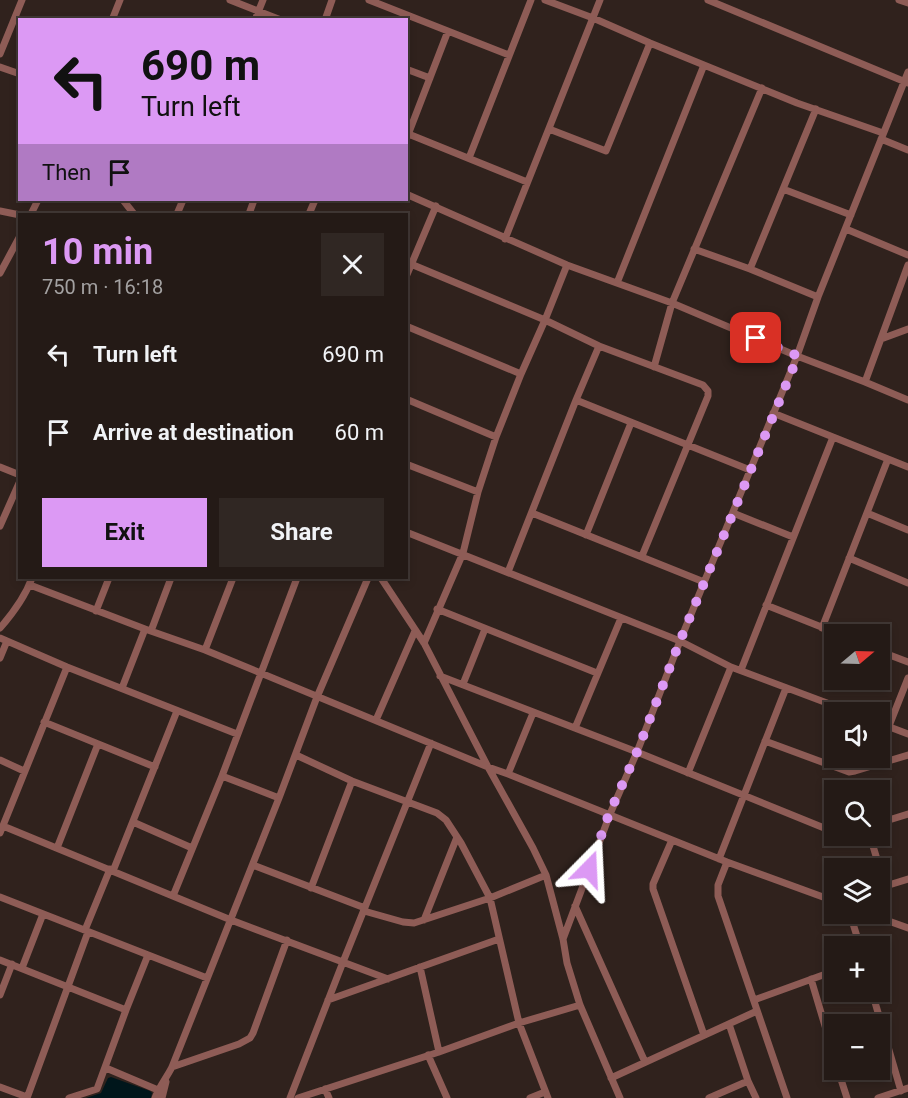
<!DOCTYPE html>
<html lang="en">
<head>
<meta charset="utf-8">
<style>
  body { margin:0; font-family:Roboto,sans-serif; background:#302723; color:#f1f3f6; height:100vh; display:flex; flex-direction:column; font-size:22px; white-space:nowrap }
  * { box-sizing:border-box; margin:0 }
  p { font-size:20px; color:#a3a1a1 }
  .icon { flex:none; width:33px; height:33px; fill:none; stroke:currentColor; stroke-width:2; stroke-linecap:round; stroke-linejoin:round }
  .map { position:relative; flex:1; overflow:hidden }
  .side { position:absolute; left:18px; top:213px; width:390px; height:366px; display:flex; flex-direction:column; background:#241a16; border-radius:0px; box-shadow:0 3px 9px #0003,0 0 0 2px #413835 }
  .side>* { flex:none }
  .hud { position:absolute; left:18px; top:18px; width:390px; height:183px; border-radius:0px; box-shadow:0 3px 9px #0003,0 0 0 2px #413835; background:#dc99f4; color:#111; overflow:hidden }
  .needle { width:39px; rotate:71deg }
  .tools { position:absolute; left:824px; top:624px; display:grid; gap:12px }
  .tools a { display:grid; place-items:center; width:66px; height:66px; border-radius:0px; background:#241a16; box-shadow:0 3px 9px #0003,0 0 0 2px #413835; font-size:30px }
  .pin { position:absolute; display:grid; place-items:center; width:51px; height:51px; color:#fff; margin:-26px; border-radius:12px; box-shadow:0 3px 9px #0006 }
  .me { position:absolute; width:66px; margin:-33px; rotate:21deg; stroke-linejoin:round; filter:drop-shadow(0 0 4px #0008) }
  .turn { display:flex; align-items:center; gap:21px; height:126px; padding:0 24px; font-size:27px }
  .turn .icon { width:78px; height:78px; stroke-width:2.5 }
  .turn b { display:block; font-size:42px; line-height:51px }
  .then { display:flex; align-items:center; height:57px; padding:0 24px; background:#0003; gap:12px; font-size:22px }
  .round { display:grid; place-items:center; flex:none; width:63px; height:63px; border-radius:0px; background:#302723 }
  .overview { display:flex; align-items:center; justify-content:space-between; height:102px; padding:0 24px }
  h1 { font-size:36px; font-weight:700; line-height:45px; color:#dc99f4 }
  .action { display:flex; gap:12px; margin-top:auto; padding:12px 24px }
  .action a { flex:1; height:69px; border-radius:0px; background:#dc99f4; color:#111; font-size:24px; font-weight:700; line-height:69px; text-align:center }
  .action a+a { background:#302723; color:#f1f3f6 }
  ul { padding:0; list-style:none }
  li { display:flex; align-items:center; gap:18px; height:78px; padding:0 24px }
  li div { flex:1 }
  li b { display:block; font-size:22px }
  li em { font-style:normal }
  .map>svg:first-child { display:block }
  .water { fill:#00161b }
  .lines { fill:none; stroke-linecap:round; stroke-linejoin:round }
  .minor { stroke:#8e5c56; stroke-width:7 }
  .route { stroke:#dc99f4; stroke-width:10; stroke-dasharray:0 18 }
</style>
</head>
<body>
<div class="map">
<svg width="908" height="1098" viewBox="0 0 908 1098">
  <rect width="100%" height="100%" fill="#30221d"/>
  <path class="water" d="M111,1077L150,1091L152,1093L151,1098H86L101,1093L108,1078Z"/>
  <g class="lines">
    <path class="minor" d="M230,0L281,20
      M369,0L509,55
      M545,0L593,18L650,43L797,103L883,133
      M708,0L908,83
      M899,0L908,3
      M112,20L120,0
      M255,20L263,0
      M325,20L332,0
      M0,54L22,0
      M0,67L20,74
      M406,69L430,78
      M549,129L606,151L650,43
      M406,133L527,182
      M881,139L908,150
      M406,140L448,31
      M469,158L531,0
      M783,189L851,215
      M406,194L567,265L672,303L797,356L865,382L908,400
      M123,200L134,214
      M0,211L20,215
      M31,214L38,200
      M177,214L183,200
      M249,214L254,200
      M309,214L315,200
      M846,229L908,255
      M505,239L600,0
      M694,249L750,269L818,297
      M406,262L545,320L599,346L703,385L708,391V396L642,556
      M750,269L816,109
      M0,273L20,236
      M406,277L436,206
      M617,283L704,65
      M406,326L521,374
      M881,339L908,329
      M654,367L672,303L762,88
      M865,382L908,265
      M406,399L496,437
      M576,400L750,470
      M773,413L908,467
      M406,464L478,492
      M0,467L20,475
      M532,513L704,582
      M733,513L793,537
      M867,513L908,530
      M0,526L20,481
      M406,532L680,641L731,667L851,712
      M586,535L631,423
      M849,558L908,583
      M508,572L576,400L599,346
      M381,578L424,643L488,767L533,848L546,875L563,939L567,963L580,1005L620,1098
      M30,585L145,629L205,650L488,767L508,774L727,862L834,901
      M766,605L839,634
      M437,609L597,673
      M96,611L109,578
      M0,628C14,612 25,597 32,578
      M822,628L888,459
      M151,631L171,578
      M0,638L67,667L237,734
      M424,643L463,553L478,492L496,437L521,374L545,320L567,265
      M205,650L233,578
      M879,651L908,662
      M0,658L7,641
      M741,670L833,437
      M440,676L637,752L834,832
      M463,684L485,629
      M122,688L145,629
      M376,720L415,631
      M44,722L155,767
      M879,723L908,734
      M889,726L908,678
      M575,728L621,618
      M765,741L849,772L855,771L908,755
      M296,755L352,781L437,813L446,820L461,843L490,898L519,1023L548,1098
      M0,760L24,771
      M688,773L731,667
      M508,774L533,713
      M222,776L279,798
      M133,822L192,848
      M879,823L908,814
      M3,826L231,920L388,979
      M0,833L67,667
      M870,836L885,886
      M672,840L653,884V889L704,1035
      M57,848L98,744
      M719,859L786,688
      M727,862L718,885V896L787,1098
      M253,865L365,908
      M113,871L177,711
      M311,888L352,781
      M879,888L908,879
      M173,896L222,776L297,578
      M0,897L207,978
      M575,906L645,1062
      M364,911L403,922L414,923L490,898L546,875
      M850,914L860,946
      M869,914L908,928
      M424,920L457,837
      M85,930L110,869
      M563,939L610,814L637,752L680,641L797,356L818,297L908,72
      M0,960L126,1010
      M420,967L439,1052
      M22,968L43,914
      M811,979L834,1056
      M872,992L901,1091
      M0,995L12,964
      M328,1000L499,939
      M754,1000L834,971
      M729,1024L748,1081L756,1098
      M428,1055L447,1098
      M172,1067L239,1044L250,1038L253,1033L287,940
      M106,1068L158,1090
      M838,1070L847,1098
      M611,1078L757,1011
      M0,1087L27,1097
      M325,1089L329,1098
      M27,1098L88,932
      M69,1098L97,1089L126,1010L148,955
      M155,1098C159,1087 167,1077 172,1067L279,798L317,697L368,578
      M162,1098L166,1082
      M290,1098L343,962L431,743
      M298,1098L439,1052L519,1023L580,1005
      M530,1098L545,1092
      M709,1098L748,1081
      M878,1098L908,1088"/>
  </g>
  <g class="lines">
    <path class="route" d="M589,869L609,814L637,752L680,641L798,356L756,338"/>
  </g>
</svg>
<div class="tools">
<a><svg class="needle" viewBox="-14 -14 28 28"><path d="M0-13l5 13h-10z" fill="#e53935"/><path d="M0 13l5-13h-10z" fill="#a3a1a1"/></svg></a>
<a><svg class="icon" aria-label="sound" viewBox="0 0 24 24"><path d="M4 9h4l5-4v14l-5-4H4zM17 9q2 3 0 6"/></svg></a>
<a><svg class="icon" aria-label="search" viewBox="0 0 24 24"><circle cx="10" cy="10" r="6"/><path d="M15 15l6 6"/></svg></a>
<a><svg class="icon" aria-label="layers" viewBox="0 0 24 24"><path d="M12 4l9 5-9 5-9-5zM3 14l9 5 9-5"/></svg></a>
<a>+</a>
<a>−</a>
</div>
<div class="pin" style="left:756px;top:338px;background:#d93025"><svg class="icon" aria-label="arrive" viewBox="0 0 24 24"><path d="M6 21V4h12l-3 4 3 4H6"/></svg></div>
<svg class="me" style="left:589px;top:869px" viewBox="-20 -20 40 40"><path d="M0-17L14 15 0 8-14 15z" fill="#dc99f4" stroke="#fff" stroke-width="4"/></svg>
<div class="hud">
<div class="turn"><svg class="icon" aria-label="left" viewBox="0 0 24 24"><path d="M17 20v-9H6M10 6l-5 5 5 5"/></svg><div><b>690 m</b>Turn left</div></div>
<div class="then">Then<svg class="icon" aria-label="arrive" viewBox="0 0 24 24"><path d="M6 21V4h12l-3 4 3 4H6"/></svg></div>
</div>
<section class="side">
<div class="overview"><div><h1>10 min</h1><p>750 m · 16:18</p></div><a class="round"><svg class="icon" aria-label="close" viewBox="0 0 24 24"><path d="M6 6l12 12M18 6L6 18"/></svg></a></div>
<ul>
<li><svg class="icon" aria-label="left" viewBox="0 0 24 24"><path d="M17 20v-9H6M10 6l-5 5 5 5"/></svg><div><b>Turn left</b></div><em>690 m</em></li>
<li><svg class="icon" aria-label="arrive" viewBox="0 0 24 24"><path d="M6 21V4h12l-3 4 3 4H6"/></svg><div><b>Arrive at destination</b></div><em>60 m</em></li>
</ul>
<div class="action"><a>Exit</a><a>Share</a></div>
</section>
</div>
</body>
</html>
